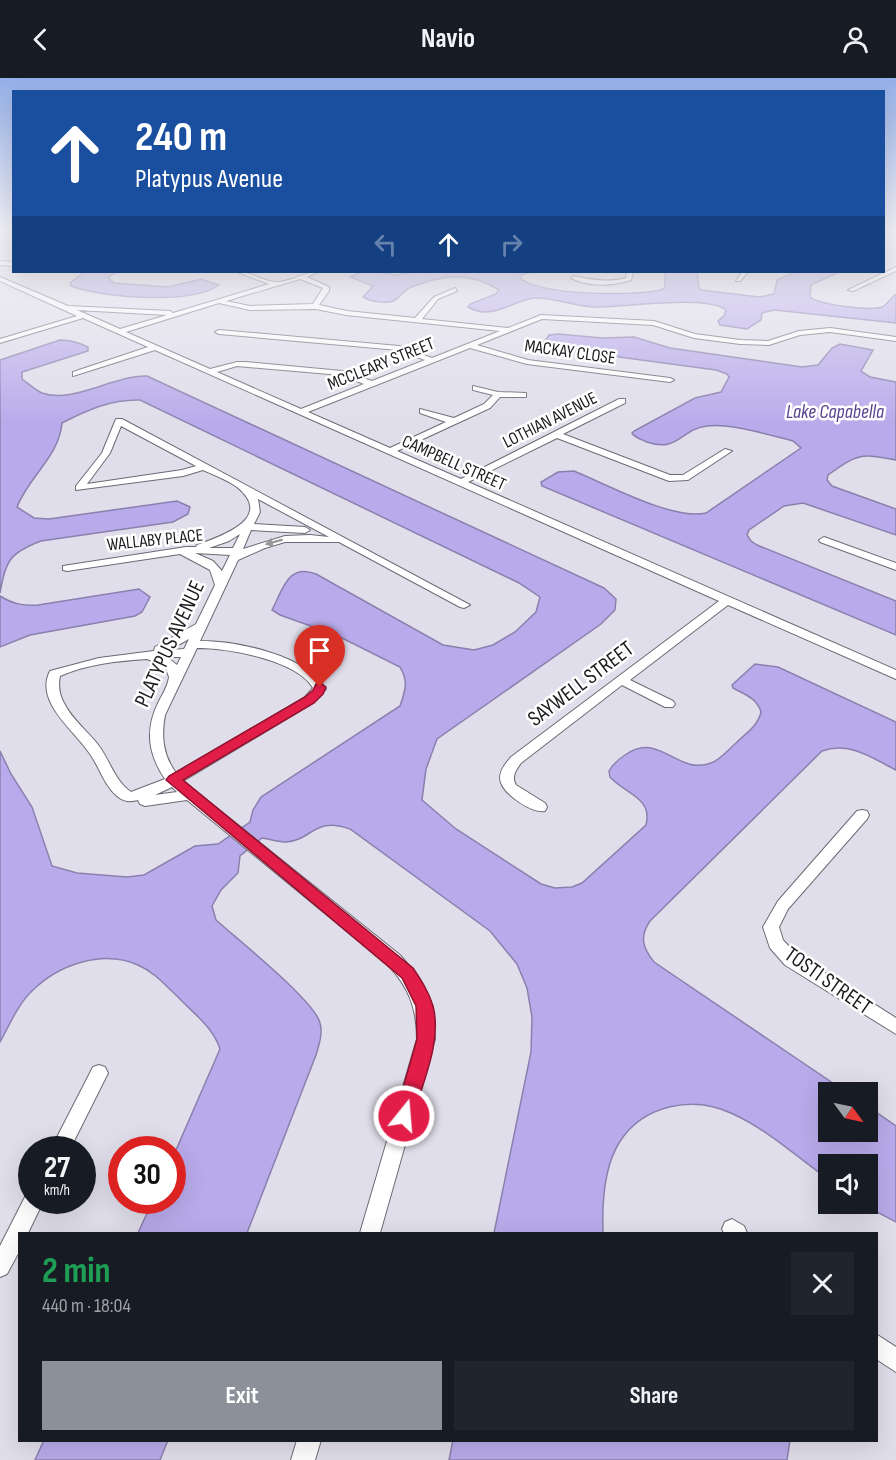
<!DOCTYPE html>
<html lang="en">
<head>
<meta charset="utf-8">
<style>
  body { margin:0; font-family:"Sofia Sans Condensed",sans-serif; background:#20242c; color:#f1f3f6; height:100vh; display:flex; flex-direction:column; font-size:22px; white-space:nowrap }
  * { box-sizing:border-box; margin:0 }
  p { font-size:20px; color:#9ea1a6 }
  .icon { flex:none; width:33px; height:33px; fill:none; stroke:currentColor; stroke-width:2; stroke-linecap:round; stroke-linejoin:round }
  .map { position:relative; flex:1; overflow:hidden }
  .side { position:absolute; left:18px; top:1154px; width:860px; height:210px; display:flex; flex-direction:column; background:#171b24; border-radius:0px; box-shadow:0 6px 24px #0002 }
  .side>* { flex:none }
  .hud { position:absolute; left:12px; top:12px; width:873px; height:183px; border-radius:0px; box-shadow:0 6px 24px #0002; background:#1a4fa0; color:#fff; overflow:hidden }
  .needle { width:39px; rotate:123deg }
  .fabs { position:absolute; left:818px; top:1004px; display:grid; gap:12px }
  .fabs a { display:grid; place-items:center; width:60px; height:60px; border-radius:0px; background:#171b24; box-shadow:0 6px 24px #0002; font-size:30px }
  .speed { position:absolute; left:18px; top:1058px; display:flex; gap:12px; font-size:30px; font-weight:700; text-align:center }
  .speed>* { display:grid; place-content:center; width:78px; height:78px; border-radius:50%; background:#171b24; box-shadow:0 6px 24px #0002; line-height:1 }
  .speed small { font-size:15px; font-weight:400 }
  .speed .limit { border:9px solid #d22; background:#fff; color:#111 }
  .pin { position:absolute; display:grid; place-items:center; width:51px; height:51px; color:#fff; margin:-62px -26px; border-radius:50% 50% 50% 0; rotate:-45deg; box-shadow:0 0 6px #0007 }
  .pin .icon { rotate:45deg }
  .me { position:absolute; width:66px; margin:-33px; rotate:17deg; stroke-linejoin:round; filter:drop-shadow(0 0 4px #0008) }
  .turn { display:flex; align-items:center; gap:21px; height:126px; padding:0 24px; font-size:27px }
  .turn .icon { width:78px; height:78px; stroke-width:2.5 }
  .turn b { display:block; font-size:42px; line-height:51px }
  .lanes { display:flex; align-items:center; height:57px; padding:0 24px; background:#0003; justify-content:center; gap:30px; direction:ltr }
  .lanes .off { opacity:.35 }
  .round { display:grid; place-items:center; flex:none; width:63px; height:63px; border-radius:0px; background:#20242c }
  .overview { display:flex; align-items:center; justify-content:space-between; height:102px; padding:0 24px }
  h1 { font-size:36px; font-weight:700; line-height:45px; color:#1e9e55 }
  .action { display:flex; gap:12px; margin-top:auto; padding:12px 24px }
  .action a { flex:1; height:69px; border-radius:0px; background:#8c9099; color:#fff; font-size:24px; font-weight:700; line-height:69px; text-align:center }
  .action a+a { background:#20242c; color:#f1f3f6 }
  header { display:flex; justify-content:space-between; align-items:center; height:78px; padding:0 24px; background:#171b24; font-size:27px; font-weight:700 }
  .map>svg:first-child { display:block }
  .water { fill:#b9abeb; stroke:#8a80ae; stroke-width:1.5 }
  .lines { fill:none; stroke-linecap:round; stroke-linejoin:round }
  .minor-casing { stroke:#6c6a74; stroke-width:2 }
  .minor { fill:#fff; fill-rule:evenodd }
  .oneway { fill:#99989a }
  .route { fill:#e11d48; stroke:#92132f; stroke-width:1.5 }
  .labels { text-anchor:middle; dominant-baseline:central; stroke-width:5; stroke-linejoin:round; paint-order:stroke }
  .far-street-label { font-size:18px; fill:#1c1b1f; stroke:#fff }
  .far-water-label { font-size:20px; font-style:italic; fill:#59438f; stroke:#fff }
  .street-label { font-size:22px; fill:#1c1b1f; stroke:#fff }
</style>
</head>
<body>
<header><svg class="icon" aria-label="back" viewBox="0 0 24 24"><path d="M15 5l-7 7 7 7"/></svg>Navio<svg class="icon" aria-label="person" viewBox="0 0 24 24"><circle cx="12" cy="8" r="4"/><path d="M4 21q1-7 8-7t8 7"/></svg></header>
<div class="map">
<svg width="896" height="1382" viewBox="0 0 896 1382">
  <rect width="100%" height="100%" fill="#e0deea"/>
  <path class="water" d="M84,194H116L108,200L114,205L168,209L201,201L219,207C191,227 103,220 71,208L70,205Z
    M361,194H380L395,197L415,194H532L521,197L520,200C542,218 633,218 661,212L665,209V194H697L699,210L701,212L759,219L774,216L777,202L795,194H839L811,207L810,219C821,227 869,233 882,229C887,227 891,220 896,216V245L774,232L762,235L761,242L747,251L720,247L718,243L724,238L726,232C705,216 623,230 594,229C574,228 553,219 534,220C511,223 492,243 468,229L470,226L496,216L499,212C470,193 440,197 409,210C403,213 400,219 395,222C387,227 370,223 363,219L373,208L350,199Z
    M558,256L602,260L634,259L670,270L802,289L818,287L832,270L840,266L873,272L861,293L870,299L896,304V382C860,375 857,376 828,397L827,402L832,408L896,431V457L803,425L784,428L749,452L747,457L751,463L757,467L896,523V557L542,408L541,404L558,394L574,393C606,406 674,443 706,435L801,370L793,363C769,357 731,345 707,348C681,351 678,375 647,364C641,361 635,360 632,355L634,353L695,320L721,314L729,299L727,296L716,292L559,271L543,266L549,257Z
    M60,262C71,262 78,264 88,269V273L22,294V301C28,305 35,312 42,315C73,326 114,297 147,298L604,510L616,521L615,532L601,546L437,661L426,691L422,722L456,751L541,806L555,810L572,809L582,805L646,747C653,719 625,716 610,699L609,693C613,686 619,681 625,677C659,652 677,698 711,685C720,682 728,672 736,665C746,655 758,648 761,634C757,620 744,616 733,610L732,607L755,586L778,589L896,644V692C872,680 849,663 822,673L650,843C639,859 643,870 654,884L846,1014H828V1053H867V1028L896,1048V1144L860,1125H867V1086H828V1101C797,1079 768,1052 733,1036C694,1017 643,1026 619,1065C604,1089 602,1127 603,1155H494L531,974L532,939L527,910L517,886L490,853L350,751C314,738 313,762 286,764C279,764 270,761 262,760L240,778L238,795L221,812L212,828L216,842C237,861 315,923 320,945C323,955 319,967 316,977L247,1155H138L153,1122H172L173,1079L220,971C213,949 193,935 177,918C165,907 154,894 138,887C102,871 58,887 32,913C18,926 9,948 0,964V673L11,696L32,729L52,788L77,795L127,799L144,797L195,768L218,766L250,744L253,732L261,719L400,628C405,613 409,604 400,589L336,557L280,537L272,532C283,511 288,485 316,496L443,567L474,572L493,567L515,554L536,534L540,519L519,505L140,322C112,321 87,332 62,345C59,379 29,398 17,429L34,440L49,441L177,423L190,429L188,436L173,444L41,463C9,475 6,483 0,515V282Z
    M139,511L150,519L142,534L135,538L30,557L0,569V518C13,526 23,528 38,527Z
    M44,1362H168L160,1382H35Z
    M453,1362H790L787,1382H449Z"/>
  <g class="lines">
    <g class="minor-casing">
      <path id="minor" d="M0,183L14,184V188L0,187Z
        M896,189V193L853,213L848,212Z
        M237,194C250,193 261,203 275,204C289,205 303,194 318,194L307,199L329,209V213L319,227L347,233L415,240L434,219L455,210L457,213L438,221L422,241L508,250L541,237L654,243L695,256L740,262L768,263L799,253L830,250L896,259V263L830,254L800,257L769,267L740,266L694,260L653,247L542,241L477,267L528,282L670,300L674,302L670,304L527,286L470,270L308,334L390,370L446,344L420,335V331L454,340L484,326L493,317L473,312V308L498,314L526,315V319H500L490,330L397,373L461,401L619,321H625V325L563,356L670,397H683L725,371L732,373L688,402L669,403L557,360L468,404L896,592V601L728,527L630,602L673,623L675,626L673,629H665L622,607L521,685C516,692 511,699 516,707L545,725L547,729L545,733C533,736 500,715 500,700C500,692 506,685 511,679L719,523L155,272L73,298V294L148,269L83,240L0,265V261L77,238L0,203V199L68,228L170,233L173,235L269,206ZM300,201L323,210L313,226L250,228L226,223ZM219,225L250,232L316,231L346,237L500,253L432,280L399,268L219,252L215,254L219,256L398,272L425,282L372,303L342,293L246,284H237L210,291L126,254ZM77,232L167,237L120,251ZM237,288L341,297L364,306L301,331L217,294Z
        M627,194H633L631,202C613,208 588,209 571,200L574,198C591,202 609,205 626,200Z
        M742,194H748L740,203H736Z
        M116,341H122L470,527L464,530L460,529L339,464H285L265,470L238,482L200,563C237,563 306,577 326,611L313,625L183,703L400,877L415,895L427,918L433,938L435,961L380,1155H360L417,961C417,931 409,909 388,887L187,722L145,728L140,726L138,722C130,724 124,724 117,718C104,707 100,690 90,676C75,653 34,624 50,593L99,580L154,573L155,569L196,546L215,507L210,492L180,476L67,493L63,492V488L186,469H196L197,467C222,458 275,440 237,409C227,402 214,397 203,392L183,398L76,412V408L102,375ZM121,348L196,388L182,392L87,406L110,375ZM258,421L329,459L310,457L285,458L243,471L251,452L305,455L310,452L305,449L254,446L260,434ZM240,456L233,470H209L229,463ZM195,475L230,477L222,493L213,483ZM189,561L184,571L169,572ZM197,570C228,570 297,582 313,610L305,619L176,695C163,677 161,659 165,637ZM167,579H181L177,587ZM147,581L165,588L169,599C168,608 162,617 158,625C145,652 148,676 165,701L131,714C115,703 110,683 99,668C88,653 72,642 64,625C59,616 58,608 60,598C87,586 118,583 147,581ZM172,709L177,714L155,717Z
        M824,459L896,485V492L820,464L819,462Z
        M862,732L867,733L869,737L867,741L788,831L779,849L783,862L797,877L896,940V956L785,887L770,870L763,849L778,823L857,733Z
        M99,987L105,989L108,995L70,1071H51L93,989Z
        M32,1113V1122H44L28,1155H20V1172L7,1196L0,1199V1168L27,1115Z
        M732,1141L744,1148L747,1155H724L722,1151L725,1144Z
        M876,1256L896,1269V1294L876,1281Z
        M297,1362H321L315,1382H291Z"/>
    </g>
    <use href="#minor" class="minor"/>
  </g>
  <defs><path id="oneway-solid" d="M-6-.8H1V-3.2L6.5 0L1 3.2V.8H-6Z" transform="scale(1.5)"/></defs>
  <use class="oneway" href="#oneway-solid" transform="translate(274 464) rotate(165)"/>
  <linearGradient id="sky" x2="0" y2="1"><stop stop-color="#95b0e9"/><stop offset="0.44" stop-color="#f1f0f6"/><stop offset="1" stop-color="#f1f0f6" stop-opacity="0"/></linearGradient>
  <rect width="896" height="346" fill="url(#sky)"/>
  <path class="route" d="M320,605L326,609L323,616L314,625L183,702L413,890C421,902 429,914 433,928C442,963 423,1004 413,1038L411,1044L404,1047L397,1044L395,1038L417,961L416,928L402,900L166,702L169,698L305,619L313,612L316,606Z"/>
  <g class="labels">
    <g class="far-street-label">
      <text transform="translate(570 274) rotate(8)">MACKAY CLOSE</text>
      <text transform="translate(381 286) rotate(-22)">MCCLEARY STREET</text>
      <text transform="translate(550 342) rotate(-27)">LOTHIAN AVENUE</text>
      <text transform="translate(454 385) rotate(24)">CAMPBELL STREET</text>
      <text transform="translate(155 462) rotate(-6)">WALLABY PLACE</text>
    </g>
    <g class="far-water-label">
      <text x="835" y="334">Lake Capabella</text>
    </g>
    <g class="street-label">
      <text transform="translate(170 566) rotate(-65)">PLATYPUS AVENUE</text>
      <text transform="translate(581 606) rotate(-37)">SAYWELL STREET</text>
      <text transform="translate(828 903) rotate(35)">TOSTI STREET</text>
    </g>
  </g>
</svg>
<div class="fabs">
<a><svg class="needle" viewBox="-14 -14 28 28"><path d="M0-13l5 13h-10z" fill="#e53935"/><path d="M0 13l5-13h-10z" fill="#9ea1a6"/></svg></a>
<a><svg class="icon" aria-label="sound" viewBox="0 0 24 24"><path d="M4 9h4l5-4v14l-5-4H4zM17 9q2 3 0 6"/></svg></a>
</div>
<div class="speed"><div>27<small>km/h</small></div><div class="limit">30</div></div>
<div class="pin" style="left:320px;top:609px;background:#d93025"><svg class="icon" aria-label="arrive" viewBox="0 0 24 24"><path d="M6 21V4h12l-3 4 3 4H6"/></svg></div>
<svg class="me" style="left:404px;top:1038px" viewBox="-20 -20 40 40"><circle r="17" fill="#e11d48" stroke="#fff" stroke-width="3"/><path d="M0-11L8 9 0 5-8 9z" fill="#fff"/></svg>
<div class="hud">
<div class="turn"><svg class="icon" aria-label="ahead" viewBox="0 0 24 24"><path d="M12 20V5M6 11l6-6 6 6"/></svg><div><b>240 m</b>Platypus Avenue</div></div>
<div class="lanes"><svg class="icon off" aria-label="left" viewBox="0 0 24 24"><path d="M17 20v-9H6M10 6l-5 5 5 5"/></svg><svg class="icon" aria-label="ahead" viewBox="0 0 24 24"><path d="M12 20V5M6 11l6-6 6 6"/></svg><svg class="icon off" aria-label="right" viewBox="0 0 24 24"><path d="M7 20v-9h11M14 6l5 5-5 5"/></svg></div>
</div>
<section class="side">
<div class="overview"><div><h1>2 min</h1><p>440 m · 18:04</p></div><a class="round"><svg class="icon" aria-label="close" viewBox="0 0 24 24"><path d="M6 6l12 12M18 6L6 18"/></svg></a></div>
<div class="action"><a>Exit</a><a>Share</a></div>
</section>
</div>
</body>
</html>
